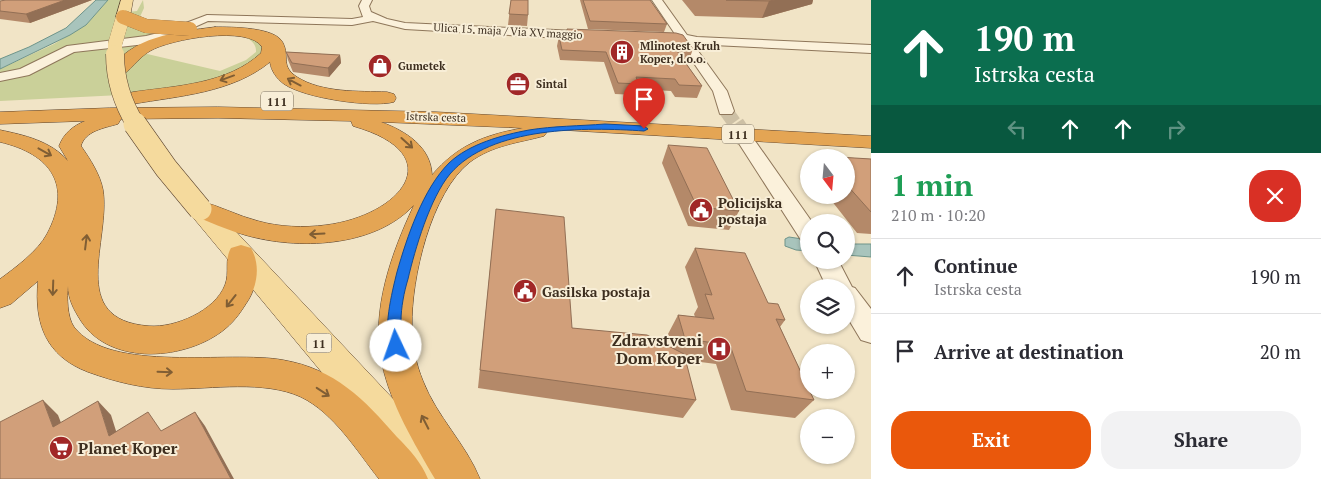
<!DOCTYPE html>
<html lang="en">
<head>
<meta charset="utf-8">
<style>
  body { margin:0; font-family:"PT Serif",serif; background:#f2f2f3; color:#2b2b33; height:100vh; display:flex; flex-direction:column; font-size:19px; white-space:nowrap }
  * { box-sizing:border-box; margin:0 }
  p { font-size:16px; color:#7c7c81 }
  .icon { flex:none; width:28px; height:28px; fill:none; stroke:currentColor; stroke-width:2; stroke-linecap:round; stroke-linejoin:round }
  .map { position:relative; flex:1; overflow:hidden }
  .drawer { display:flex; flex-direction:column; background:#fff; width:450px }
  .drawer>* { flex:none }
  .guide { background:#0b6e4f; color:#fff; overflow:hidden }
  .needle { width:32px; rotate:164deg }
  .tools { position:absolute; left:800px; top:149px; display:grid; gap:10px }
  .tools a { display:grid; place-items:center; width:55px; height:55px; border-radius:50%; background:#fff; box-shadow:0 1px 4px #0004; font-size:25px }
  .pin { position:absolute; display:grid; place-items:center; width:42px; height:42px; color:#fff; margin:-51px -21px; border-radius:50% 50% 50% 0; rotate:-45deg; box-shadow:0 0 5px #0007 }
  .pin .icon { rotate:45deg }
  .me { position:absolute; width:55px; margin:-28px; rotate:357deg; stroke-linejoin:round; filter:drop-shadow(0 0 4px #0008) }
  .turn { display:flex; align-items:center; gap:18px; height:105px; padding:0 20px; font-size:22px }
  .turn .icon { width:65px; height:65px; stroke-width:2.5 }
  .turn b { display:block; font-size:35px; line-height:42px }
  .lanes { display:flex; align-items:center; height:48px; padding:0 20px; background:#0003; justify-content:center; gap:25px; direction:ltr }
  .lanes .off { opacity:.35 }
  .round { display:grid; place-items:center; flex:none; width:52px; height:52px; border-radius:20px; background:#f2f2f3 }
  .summary { display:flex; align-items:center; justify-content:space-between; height:85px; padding:0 20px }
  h1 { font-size:30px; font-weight:600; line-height:38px; color:#1e9e55 }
  .cta { display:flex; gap:10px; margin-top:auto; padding:10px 20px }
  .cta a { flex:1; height:58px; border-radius:20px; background:#ea580c; color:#fff; font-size:20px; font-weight:600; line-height:58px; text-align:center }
  .cta a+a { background:#f2f2f3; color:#2b2b33 }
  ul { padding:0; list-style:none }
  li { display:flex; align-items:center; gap:15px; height:75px; padding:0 20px; border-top:1px solid #e1e1e2 }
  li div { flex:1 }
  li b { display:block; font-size:19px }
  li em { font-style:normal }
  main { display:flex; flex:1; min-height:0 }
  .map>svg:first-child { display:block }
  .green { fill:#cad099; fill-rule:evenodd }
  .water { fill:#a8c4bc; stroke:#6e948a }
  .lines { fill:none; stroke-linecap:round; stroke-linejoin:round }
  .minor-tunnel-far1 { stroke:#cdc0a5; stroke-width:14; stroke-dasharray:14 8; stroke-linecap:butt }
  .minor-tunnel { stroke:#cdc0a5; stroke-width:19; stroke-dasharray:19 9; stroke-linecap:butt }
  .minor-casing { stroke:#8e765a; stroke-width:2 }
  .major-casing { stroke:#5c442f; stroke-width:1 }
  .highway-casing { stroke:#5c442f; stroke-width:1 }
  .minor { fill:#fbf1db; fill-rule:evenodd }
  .major { fill:#f5da9d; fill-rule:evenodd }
  .highway { fill:#e4a554; fill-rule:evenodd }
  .major-bridge-far2-casing { stroke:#5c442f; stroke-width:14; stroke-linecap:butt }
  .major-bridge-far1-casing { stroke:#5c442f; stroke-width:19; stroke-linecap:butt }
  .major-bridge-casing { stroke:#5c442f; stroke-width:24; stroke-linecap:butt }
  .highway-bridge-casing { stroke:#5c442f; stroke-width:14; stroke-linecap:butt }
  .major-bridge-far2 { stroke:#f5da9d; stroke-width:14 }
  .major-bridge-far1 { stroke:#f5da9d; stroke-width:18 }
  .major-bridge { stroke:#f5da9d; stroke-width:23 }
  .highway-bridge { stroke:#e4a554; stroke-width:14 }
  .wall { fill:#b48969 }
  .shaded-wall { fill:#926f55 }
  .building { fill:#d19f7a; stroke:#926f55 }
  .oneway { stroke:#805e34 }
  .route { fill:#1a73e8; stroke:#114b97 }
  .labels { text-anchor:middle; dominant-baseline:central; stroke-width:4; stroke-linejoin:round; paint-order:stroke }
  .far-street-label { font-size:11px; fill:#3d2e1f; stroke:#f8eed7 }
  .far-poi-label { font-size:11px; font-weight:bold; fill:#3d2e1f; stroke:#f8eed7; text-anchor:start }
  .shield { fill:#f8eed7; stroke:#756856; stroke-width:1 }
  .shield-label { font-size:12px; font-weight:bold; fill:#3d2e1f }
  .poi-label { font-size:14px; font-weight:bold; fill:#3d2e1f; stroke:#f8eed7; text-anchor:start }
  .near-poi-label { font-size:16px; font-weight:bold; fill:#3d2e1f; stroke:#f8eed7; text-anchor:end }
</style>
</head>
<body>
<main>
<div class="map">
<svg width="871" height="479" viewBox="0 0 871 479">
  <rect width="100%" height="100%" fill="#f1e4c6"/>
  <path class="green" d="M108,0H121L122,3L119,13L137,11L143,0L144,8L139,19L190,29L238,33L264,43V53L242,69L190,87L141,94L0,101V69L54,44L86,25ZM213,34C226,34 257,33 256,52L246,60L220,71L143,53L175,39Z"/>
  <path class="water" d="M96,0H108L86,25L70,35L0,69V59L29,47L66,28Z
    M789,237L809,240V251L796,250L785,246V239Z
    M846,244H871V257L846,255Z"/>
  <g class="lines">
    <path class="minor-tunnel-far1" d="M726,111L736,125"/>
    <path class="minor-tunnel" d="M735,124L747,142"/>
    <g class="minor-casing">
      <path id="minor" d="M362,0H372L369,6L371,12L387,19L405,23L597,32L603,36L597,40L405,29L373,21L352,25L208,21L170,38L146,44L74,52L29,75L0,81V73L20,69L67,46L146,36L162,32L207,15L352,19L363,17L359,6Z
        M652,0H662L687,35L697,37L871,45V53L693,44L727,91L734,111L732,114H720L713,91L680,43L681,41L654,42L648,38L654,34H675Z
        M747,137L753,138L812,222H809V242L801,240L738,142L741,138Z
        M814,260H838L852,287L855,288L871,309V343L861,340L846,315V288H827Z"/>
    </g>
    <g class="major-casing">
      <path id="major" d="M121,0H133L130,17L123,21L116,17Z
        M200,201L209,203L411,418L464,464L470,479H418L383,446L191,215L187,209L191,203Z"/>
    </g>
    <g class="highway-casing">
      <path id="highway" d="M215,27C232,27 276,27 283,43C290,57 280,66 297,77C322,93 359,91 387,92L394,94L396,98L394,102C371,108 304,98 284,84C277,79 271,71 270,62C232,93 179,96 133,104L126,102L124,98L126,94L133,92C176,86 228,84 261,53L262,47C249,25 170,39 150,51C139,57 129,72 121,76C118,78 114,76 110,76L108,72C132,36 176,32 215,27Z
        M218,107L436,112L871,136V148L545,129L547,132L544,136C518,143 493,145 470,162C431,192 411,279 412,326C412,345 416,364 423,381C437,417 466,444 480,479H435C414,443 391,405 382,364C370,311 392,252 414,205C374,248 297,250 245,235C226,230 209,221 191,215L187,209L191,203L200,201C220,206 238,216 258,221C279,227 304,228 326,225C399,216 454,155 353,126L351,121L218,118L121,119L118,124C104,128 85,131 81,146C90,159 100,174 103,190C111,240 66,320 149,326C175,328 215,311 225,285C230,272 224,260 231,248L241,245L251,248C260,264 258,283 249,299C242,310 236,320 225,329C187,360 111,367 81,321C74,310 68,299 68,286C67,297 67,317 74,327C110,374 229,350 283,360C335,369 364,399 397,437C410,450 421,462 428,479H379C357,451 334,413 301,397C264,380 212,389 173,389C143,389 116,382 88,372C46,356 34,324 38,281L11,304L0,308V279C15,268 38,251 47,234C73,185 51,154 0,142V130C24,135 51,141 68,161L59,146C64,133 73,126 85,121L0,124V112L109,108ZM381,122L523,128C484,135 458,145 432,175C431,147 406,131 381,122Z"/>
    </g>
    <use href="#minor" class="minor"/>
    <use href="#major" class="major"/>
    <use href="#highway" class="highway"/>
    <g class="major-bridge-far2-casing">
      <path id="major-bridge-far2" d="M115,55V44L123,17"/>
    </g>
    <g class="major-bridge-far1-casing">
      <path id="major-bridge-far1" d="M115,54C115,79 123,104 136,125"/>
    </g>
    <g class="major-bridge-casing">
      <path id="major-bridge" d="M135,124L166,168L200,209"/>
    </g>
    <g class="highway-bridge-casing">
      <path id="highway-bridge" d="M123,17L146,26L190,29"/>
    </g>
    <use href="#major-bridge-far2" class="major-bridge-far2"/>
    <use href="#major-bridge-far1" class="major-bridge-far1"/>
    <use href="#major-bridge" class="major-bridge"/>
    <use href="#highway-bridge" class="highway-bridge"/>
  </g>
  <path class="wall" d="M92,0L30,23L0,19V1Z
    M511,0L528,15L527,26L508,25Z
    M580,0H650L667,24L664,32L588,29Z
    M682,0H813L812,4L762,18L695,16Z
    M567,29L693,49L689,60L683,59L702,86L697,98L675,97L671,91L637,89L636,95L615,94L604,62L560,60L557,46L559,36H566Z
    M286,52L340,55L341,63L329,77L293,72L288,60Z
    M668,145L739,211L729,230L688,226L662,163Z
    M822,156L871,159V234L857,233L827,195H846V158H821Z
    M496,209L572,328L672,348L668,334L678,315L695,317L694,314L698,307L685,267L695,248L768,303L785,320L780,327L814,400L795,418L731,410L716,364L685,360L696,400L683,418L478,388Z"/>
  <path class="shaded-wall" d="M65,0H92L30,23L26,14Z
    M775,0H813L812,4L762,18L769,1Z
    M340,55L341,63L329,77L328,68Z
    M43,400L58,415L68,441L53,427Z
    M98,401L111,415L122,450L109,436Z
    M195,412L205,426L234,479H231Z"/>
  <path class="building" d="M6,0H65L26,14L0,11V1Z
    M511,0H528V15L509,14Z
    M583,0H650L667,24L590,21Z
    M726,0H775L769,1Z
    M567,29L676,33L683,35L693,49L677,48V51L702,86L679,85L675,79L636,77L639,84L618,83L606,52L562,50L559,36H568Z
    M286,52L340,55L328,68L292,63Z
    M668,145L707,148L739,211L697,207Z
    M822,156L871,159V212L846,184V158H823Z
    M496,209L564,217L572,328L647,335L684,354L696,400L480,370Z
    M695,248L745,253L768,303L778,304L785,320L776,319L814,400L746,391L730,345L685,339L678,315L714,319L705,294L712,295Z
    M43,400L53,427L98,401L109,436L148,412L161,431L195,412L231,479H0V422Z"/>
  <defs><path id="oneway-shaft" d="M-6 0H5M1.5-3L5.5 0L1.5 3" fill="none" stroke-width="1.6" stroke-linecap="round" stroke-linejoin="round" transform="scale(1.25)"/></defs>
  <g class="oneway">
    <use href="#oneway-shaft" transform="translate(227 78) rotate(160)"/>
    <use href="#oneway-shaft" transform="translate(294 82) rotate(-152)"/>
    <use href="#oneway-shaft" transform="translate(407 143) rotate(42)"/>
    <use href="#oneway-shaft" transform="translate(45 152) rotate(29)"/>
    <use href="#oneway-shaft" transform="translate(317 234) rotate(177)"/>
    <use href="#oneway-shaft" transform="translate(86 242) rotate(-83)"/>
    <use href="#oneway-shaft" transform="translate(53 288) rotate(92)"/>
    <use href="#oneway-shaft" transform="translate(231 301) rotate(128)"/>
    <use href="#oneway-shaft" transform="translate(165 372) rotate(2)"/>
    <use href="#oneway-shaft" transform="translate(323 392) rotate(33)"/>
    <use href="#oneway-shaft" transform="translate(425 422) rotate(-117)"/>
  </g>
  <path class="route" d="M605,124L644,126L648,129L644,131C586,127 491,126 450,174C430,198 415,249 408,279C404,292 401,308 401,321C401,330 405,342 401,350L396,352L391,350C382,332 392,292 397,272C407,237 423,189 449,163C469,144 502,135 529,130C553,126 580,126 605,124Z"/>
  <defs>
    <g id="building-disc" transform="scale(1.25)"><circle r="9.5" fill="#a12727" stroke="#f8eed7"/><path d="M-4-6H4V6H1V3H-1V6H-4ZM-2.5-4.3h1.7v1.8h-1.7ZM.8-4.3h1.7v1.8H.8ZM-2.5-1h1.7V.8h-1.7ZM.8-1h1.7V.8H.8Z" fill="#fff"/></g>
    <g id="shop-disc" transform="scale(1.25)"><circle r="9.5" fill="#a12727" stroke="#f8eed7"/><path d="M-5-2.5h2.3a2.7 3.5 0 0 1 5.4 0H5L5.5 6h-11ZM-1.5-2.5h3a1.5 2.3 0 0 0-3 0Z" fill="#fff"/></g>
    <g id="office-disc" transform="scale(1.25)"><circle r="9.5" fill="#a12727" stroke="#f8eed7"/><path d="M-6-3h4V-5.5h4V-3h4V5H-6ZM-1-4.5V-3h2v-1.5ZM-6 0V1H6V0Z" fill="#fff"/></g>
    <g id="civic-disc" transform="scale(1.25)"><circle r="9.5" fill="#a12727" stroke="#f8eed7"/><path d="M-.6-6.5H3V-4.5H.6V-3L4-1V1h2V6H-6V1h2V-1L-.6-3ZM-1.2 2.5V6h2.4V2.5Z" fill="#fff"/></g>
    <g id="hospital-disc" transform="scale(1.25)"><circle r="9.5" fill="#a12727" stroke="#f8eed7"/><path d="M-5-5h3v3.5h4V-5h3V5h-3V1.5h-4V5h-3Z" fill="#fff"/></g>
    <g id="supermarket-disc" transform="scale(1.25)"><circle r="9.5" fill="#a12727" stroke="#f8eed7"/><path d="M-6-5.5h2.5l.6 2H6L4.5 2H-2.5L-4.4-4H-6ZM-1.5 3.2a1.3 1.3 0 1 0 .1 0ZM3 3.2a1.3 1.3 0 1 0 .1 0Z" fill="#fff"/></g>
  </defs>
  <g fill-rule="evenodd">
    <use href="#building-disc" x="622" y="52"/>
    <use href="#shop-disc" x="380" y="66"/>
    <use href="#office-disc" x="518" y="84"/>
    <use href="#civic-disc" x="701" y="210"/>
    <use href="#civic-disc" x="525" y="291"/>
    <use href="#hospital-disc" x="719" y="349"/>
    <use href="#supermarket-disc" x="61" y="448"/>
  </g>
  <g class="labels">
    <g class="far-street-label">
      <text transform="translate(508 31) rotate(3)">Ulica 15. maja / Via XV maggio</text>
      <text transform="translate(436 117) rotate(2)">Istrska cesta</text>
    </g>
    <g class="far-poi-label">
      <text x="640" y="46">Mlinotest Kruh<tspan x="640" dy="13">Koper, d.o.o.</tspan></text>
      <text x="398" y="66">Gumetek</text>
      <text x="536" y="84">Sintal</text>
    </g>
    <g class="shield">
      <rect x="261" y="91.5" width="32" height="19" rx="4"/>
      <rect x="722" y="124.5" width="32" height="19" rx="4"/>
      <rect x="306.5" y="333.5" width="25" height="19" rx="4"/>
    </g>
    <g class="shield-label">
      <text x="277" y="101">111</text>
      <text x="738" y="134">111</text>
      <text x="319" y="343">11</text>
    </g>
    <g class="poi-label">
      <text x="718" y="202">Policijska<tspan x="718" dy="16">postaja</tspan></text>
      <text x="542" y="291">Gasilska postaja</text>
    </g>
    <g class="near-poi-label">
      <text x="702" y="340">Zdravstveni<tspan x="702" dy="18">Dom Koper</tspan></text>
      <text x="78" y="448" text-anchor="start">Planet Koper</text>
    </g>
  </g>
</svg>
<div class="tools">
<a><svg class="needle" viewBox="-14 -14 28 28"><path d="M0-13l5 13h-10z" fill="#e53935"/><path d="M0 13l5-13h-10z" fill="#7c7c81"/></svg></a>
<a><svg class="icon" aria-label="search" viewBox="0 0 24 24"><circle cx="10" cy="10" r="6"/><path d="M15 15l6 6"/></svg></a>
<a><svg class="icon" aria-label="layers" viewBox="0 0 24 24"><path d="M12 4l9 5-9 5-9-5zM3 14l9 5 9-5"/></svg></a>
<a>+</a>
<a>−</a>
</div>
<div class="pin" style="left:644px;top:129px;background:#d93025"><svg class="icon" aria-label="arrive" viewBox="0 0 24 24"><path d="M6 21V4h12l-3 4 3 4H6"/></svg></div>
<svg class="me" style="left:396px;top:346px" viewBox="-20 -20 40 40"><circle r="19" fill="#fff"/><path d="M0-13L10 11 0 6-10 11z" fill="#1a73e8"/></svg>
</div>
<section class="drawer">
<div class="guide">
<div class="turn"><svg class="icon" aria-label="ahead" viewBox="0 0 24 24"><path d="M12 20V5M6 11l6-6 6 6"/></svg><div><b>190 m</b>Istrska cesta</div></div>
<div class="lanes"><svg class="icon off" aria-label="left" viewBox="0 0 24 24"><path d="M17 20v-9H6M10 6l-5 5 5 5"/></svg><svg class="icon" aria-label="ahead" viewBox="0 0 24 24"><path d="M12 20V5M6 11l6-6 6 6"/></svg><svg class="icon" aria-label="ahead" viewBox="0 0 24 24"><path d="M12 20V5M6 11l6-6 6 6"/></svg><svg class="icon off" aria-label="right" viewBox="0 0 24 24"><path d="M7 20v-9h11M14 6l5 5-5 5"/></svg></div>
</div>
<div class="summary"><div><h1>1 min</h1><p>210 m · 10:20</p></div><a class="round" style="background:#d93025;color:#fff"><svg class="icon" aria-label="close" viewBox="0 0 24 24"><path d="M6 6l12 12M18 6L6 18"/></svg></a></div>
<ul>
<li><svg class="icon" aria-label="ahead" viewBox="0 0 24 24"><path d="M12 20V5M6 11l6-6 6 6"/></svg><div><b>Continue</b><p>Istrska cesta</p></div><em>190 m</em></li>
<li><svg class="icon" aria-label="arrive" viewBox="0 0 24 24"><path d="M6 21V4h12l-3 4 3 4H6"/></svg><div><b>Arrive at destination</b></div><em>20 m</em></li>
</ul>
<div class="cta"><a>Exit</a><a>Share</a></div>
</section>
</main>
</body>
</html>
